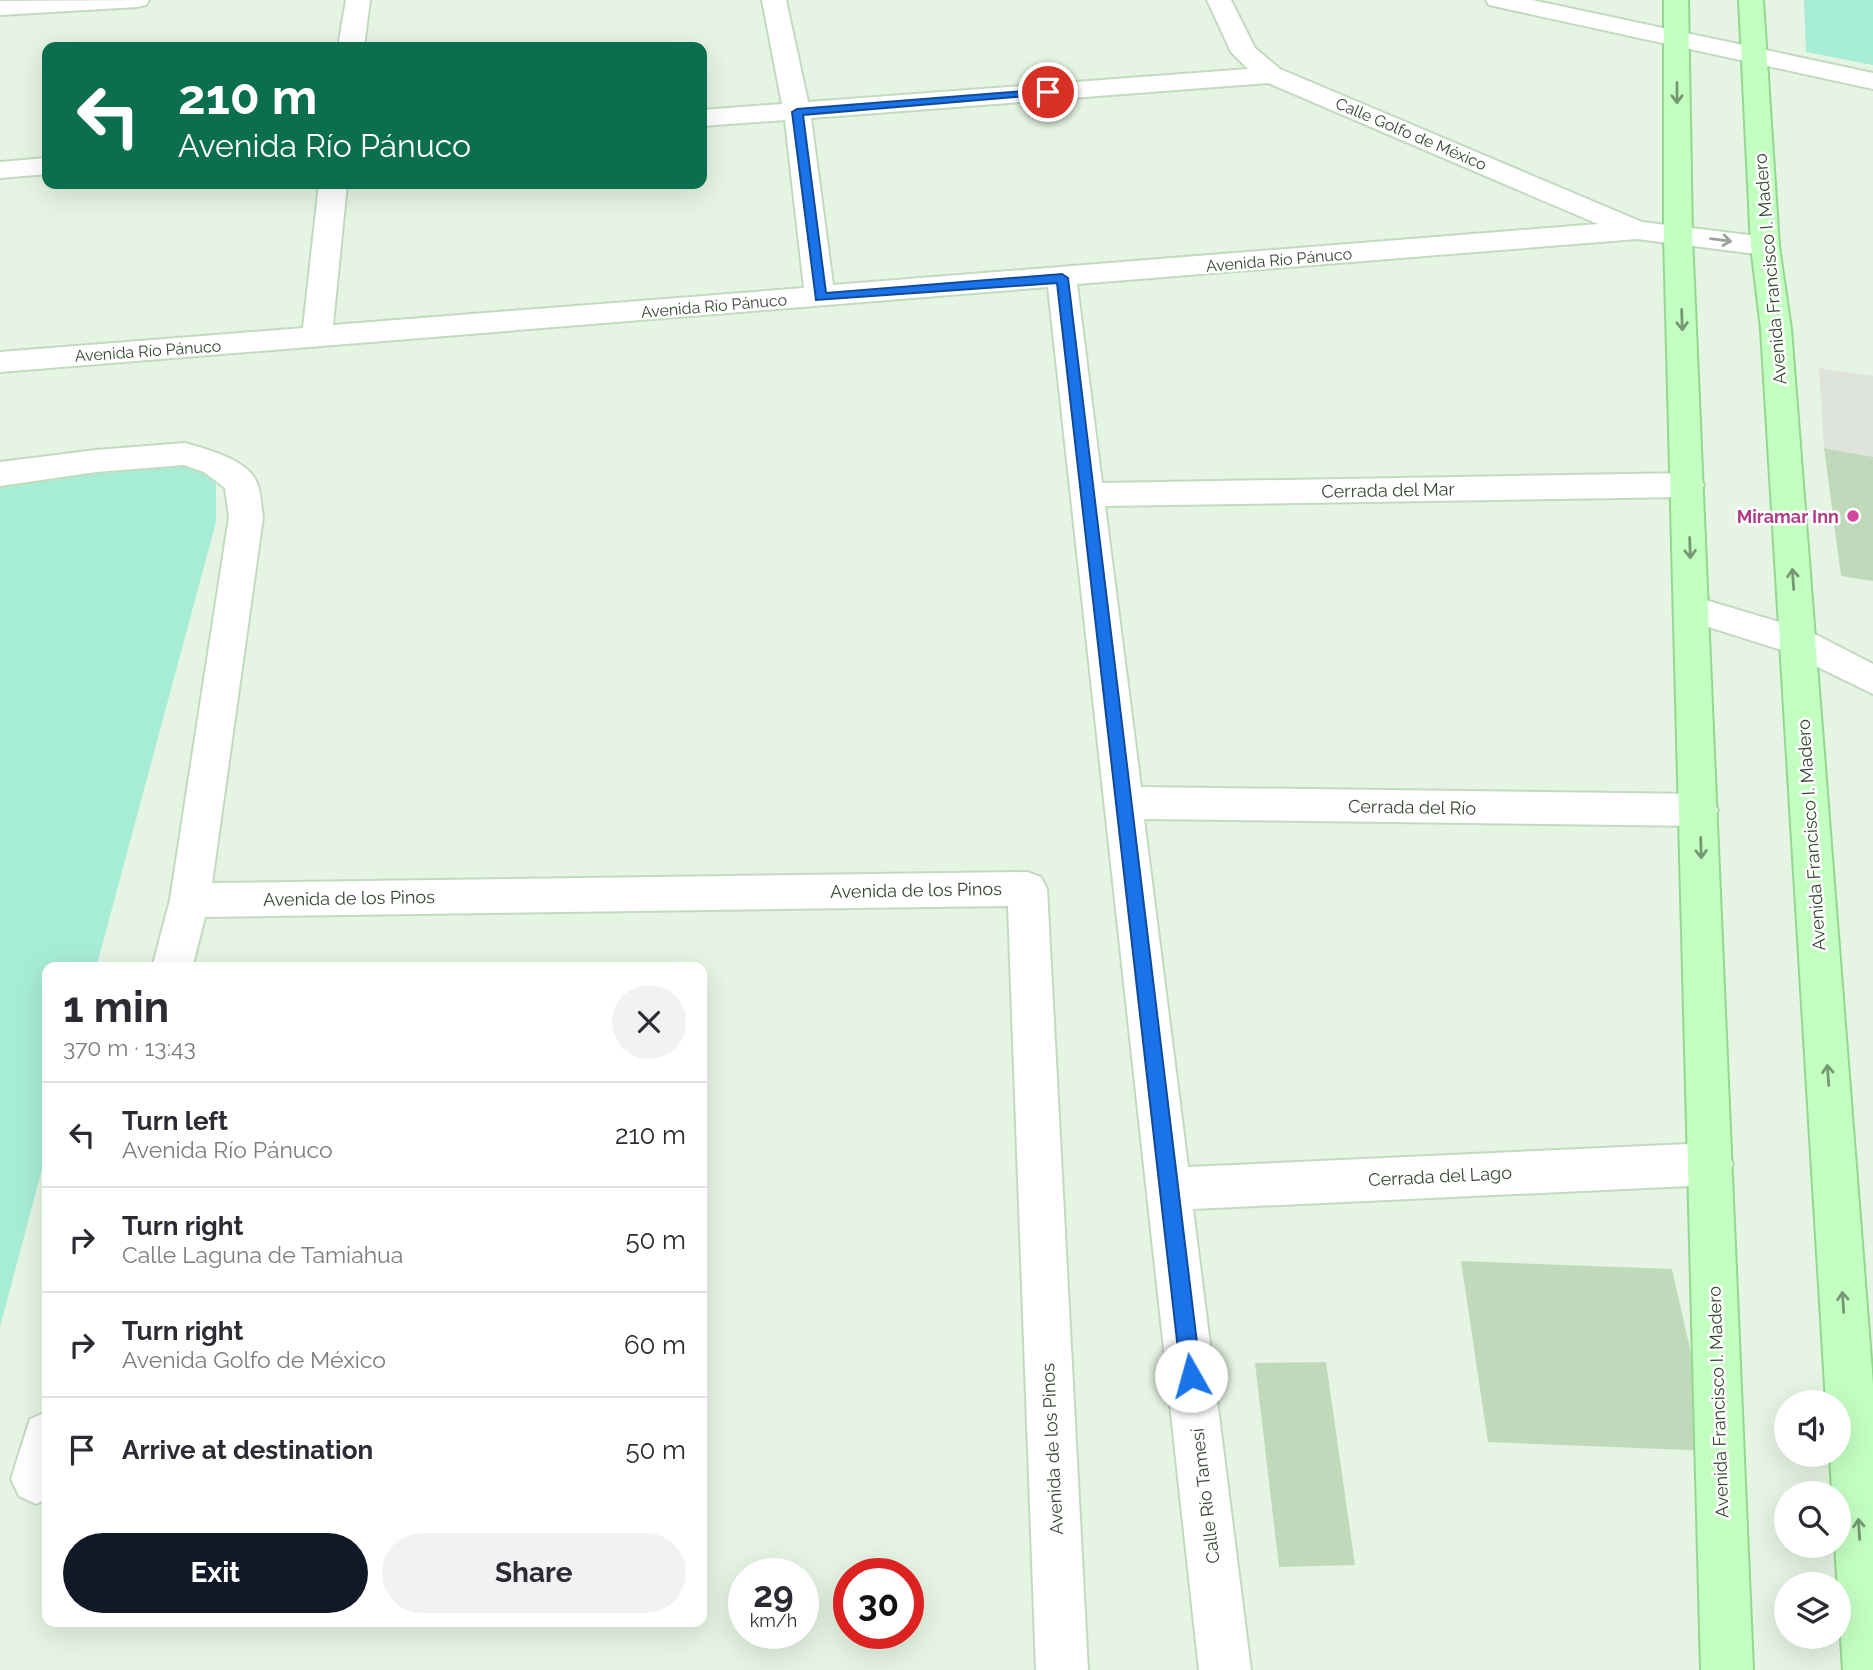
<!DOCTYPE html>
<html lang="en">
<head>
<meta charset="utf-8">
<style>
  body { margin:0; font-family:Raleway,sans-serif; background:#f2f2f3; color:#2b2b33; height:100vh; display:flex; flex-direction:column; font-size:26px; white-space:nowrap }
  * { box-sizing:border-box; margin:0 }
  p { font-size:23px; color:#7c7c81 }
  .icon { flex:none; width:38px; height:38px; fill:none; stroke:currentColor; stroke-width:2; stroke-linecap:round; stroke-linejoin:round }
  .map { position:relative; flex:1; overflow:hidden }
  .side { position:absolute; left:42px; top:962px; width:665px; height:665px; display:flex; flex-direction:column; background:#fff; border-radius:14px; box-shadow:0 7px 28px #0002 }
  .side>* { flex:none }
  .top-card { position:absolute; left:42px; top:42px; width:665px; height:147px; border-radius:14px; box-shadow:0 7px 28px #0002; background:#0b6e4f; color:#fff; overflow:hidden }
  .fabs { position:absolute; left:1774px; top:1390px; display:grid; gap:14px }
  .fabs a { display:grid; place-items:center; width:77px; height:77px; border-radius:50%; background:#fff; box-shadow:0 7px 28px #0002; font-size:35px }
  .speed { position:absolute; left:728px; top:1558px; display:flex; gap:14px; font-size:35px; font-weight:700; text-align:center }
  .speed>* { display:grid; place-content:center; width:91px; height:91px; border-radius:50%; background:#fff; box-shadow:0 7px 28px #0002; line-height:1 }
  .speed small { font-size:18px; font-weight:400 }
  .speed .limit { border:10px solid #d22; background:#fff; color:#111 }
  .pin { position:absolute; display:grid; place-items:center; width:60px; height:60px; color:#fff; margin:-30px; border:4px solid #fff; border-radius:50%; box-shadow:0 2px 7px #0007 }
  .me { position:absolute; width:77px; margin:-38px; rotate:353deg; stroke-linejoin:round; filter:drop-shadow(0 0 5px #0008) }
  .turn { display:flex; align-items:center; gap:24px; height:147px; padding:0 21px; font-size:32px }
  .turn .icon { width:91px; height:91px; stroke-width:2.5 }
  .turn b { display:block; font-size:49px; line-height:60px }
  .round { display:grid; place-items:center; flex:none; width:74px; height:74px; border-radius:37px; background:#f2f2f3 }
  .headline { display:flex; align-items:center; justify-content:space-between; height:119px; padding:0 21px }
  h1 { font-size:42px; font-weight:700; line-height:52px }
  .button { display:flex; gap:14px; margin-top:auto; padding:14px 21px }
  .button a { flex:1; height:80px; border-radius:42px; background:#111827; color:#fff; font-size:28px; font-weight:700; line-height:80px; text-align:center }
  .button a+a { background:#f2f2f3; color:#2b2b33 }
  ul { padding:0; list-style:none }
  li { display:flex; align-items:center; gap:21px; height:105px; padding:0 21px; border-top:2px solid #e1e1e2 }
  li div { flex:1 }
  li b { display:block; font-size:26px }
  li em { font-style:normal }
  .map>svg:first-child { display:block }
  .green { fill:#a7edd5 }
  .parking { fill:#dee4dc }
  .building { fill:#c0d9bb }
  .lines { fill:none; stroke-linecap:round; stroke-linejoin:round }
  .minor-casing { stroke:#c2dbbf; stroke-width:4 }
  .secondary-casing { stroke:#92d88e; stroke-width:4 }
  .minor { fill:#fff; fill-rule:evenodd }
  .secondary { fill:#c4ffc2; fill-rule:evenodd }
  .oneway { stroke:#769973 }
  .oneway2 { stroke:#9aa299 }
  .route { fill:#1a73e8; stroke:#114b97; stroke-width:2 }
  .hotel-dot { fill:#d1479c; stroke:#fff; stroke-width:2.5 }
  .labels { text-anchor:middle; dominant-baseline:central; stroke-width:5; stroke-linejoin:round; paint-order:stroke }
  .far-street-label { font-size:16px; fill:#364633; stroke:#fff }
  .street-label { font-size:18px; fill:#364633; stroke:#fff }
  .hotel-label { font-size:18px; font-weight:bold; fill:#b23c85; stroke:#fff; text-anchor:end }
</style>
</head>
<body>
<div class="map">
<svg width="1873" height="1670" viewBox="0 0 1873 1670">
  <rect width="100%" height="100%" fill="#e5f4e3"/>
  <path class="green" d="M1804,0H1873V65L1806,52Z
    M199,465L216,477V522L96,968H47V1150L0,1327V479Z"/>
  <path class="parking" d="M1819,368L1873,376V457L1824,448Z"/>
  <path class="building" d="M1824,448L1873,457V581L1841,576Z
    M1461,1261L1672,1269L1713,1451L1488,1442Z
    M1326,1362L1355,1565L1279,1567L1255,1363Z"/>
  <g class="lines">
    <g class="minor-casing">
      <path id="minor" d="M149,0L146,5L137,7L0,15V1Z
        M346,0H370L364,47H338Z
        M762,0H786L808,102L1248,69L1231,52L1207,0H1231L1255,48L1280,69L1642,222L1765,237L1775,240L1779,246L1775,252L1765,255L1637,239L1077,284L1102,483L1688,473L1700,477L1704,485L1700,493L1688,497L1105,506L1141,787L1699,794L1712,799L1718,810L1712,821L1699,826L1144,819L1188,1167L1711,1143L1727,1149L1733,1164L1727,1179L1711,1185L1193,1209L1251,1670H1199L1048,287L0,372V352L303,328L319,184H347L333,325L804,288L785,120L702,126V110L782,104ZM1268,83L1598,224L833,285L811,118Z
        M1486,0H1532L1873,73V89L1498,7L1489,5Z
        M47,158V174L0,178V162Z
        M185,443C206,449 249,460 257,483C261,493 261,506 263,517L212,883L1027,872L1041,877L1047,889L1088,1670H1036L1008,906L205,917L192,968H152L170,900L229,517L225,488L204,472L184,465L96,472L0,486V462L96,450Z
        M1692,596L1809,631L1873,664V694L1785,651L1680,618L1675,609L1680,600Z
        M47,1412V1499L36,1504L19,1496L11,1479L30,1419Z"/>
    </g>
    <g class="secondary-casing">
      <path id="secondary" d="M1664,0H1688L1692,235L1753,1670H1701L1664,235Z
        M1739,0H1763L1779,246L1791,329L1873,1385V1670H1843L1835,1545H1839V1493H1832L1830,1454H1839V1402H1826L1761,329L1751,246Z"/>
    </g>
    <use href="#minor" class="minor"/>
    <use href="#secondary" class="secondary"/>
  </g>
  <defs><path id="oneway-shaft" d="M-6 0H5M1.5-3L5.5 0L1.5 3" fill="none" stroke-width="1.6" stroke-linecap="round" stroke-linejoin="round" transform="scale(1.75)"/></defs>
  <g class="oneway">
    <use href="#oneway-shaft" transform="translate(1677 93) rotate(90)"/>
    <use href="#oneway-shaft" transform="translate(1682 320) rotate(88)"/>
    <use href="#oneway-shaft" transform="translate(1690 548) rotate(88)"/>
    <use href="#oneway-shaft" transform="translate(1793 579) rotate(-94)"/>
    <use href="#oneway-shaft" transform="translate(1701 848) rotate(88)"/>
    <use href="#oneway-shaft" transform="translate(1828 1075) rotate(-94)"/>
    <use href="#oneway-shaft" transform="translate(1843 1302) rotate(-94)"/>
    <use href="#oneway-shaft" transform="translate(1859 1529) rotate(-94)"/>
  </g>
  <use class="oneway2" href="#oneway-shaft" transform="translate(1721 240) rotate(7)"/>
  <path class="route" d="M1048,89L1053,92L1052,94L803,115L826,293L1062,274L1068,278L1201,1376L1198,1383L1191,1385L1184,1383L1181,1376L1057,283L816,300L792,112L797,109Z"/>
  <circle class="hotel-dot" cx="1853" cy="516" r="7"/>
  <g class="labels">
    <g class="far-street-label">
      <text transform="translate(1411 134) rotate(23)">Calle Golfo de México</text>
      <text transform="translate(1279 260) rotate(-5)">Avenida Río Pánuco</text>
      <text transform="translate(714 306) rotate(-5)">Avenida Río Pánuco</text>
      <text transform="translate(148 351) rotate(-4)">Avenida Río Pánuco</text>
    </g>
    <g class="street-label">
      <text transform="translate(1770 269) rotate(-95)">Avenida Francisco I. Madero</text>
      <text transform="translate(1388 490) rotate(-1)">Cerrada del Mar</text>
      <text transform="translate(1412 807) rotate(1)">Cerrada del Río</text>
      <text transform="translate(1811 835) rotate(-94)">Avenida Francisco I. Madero</text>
      <text transform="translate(916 890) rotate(-1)">Avenida de los Pinos</text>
      <text transform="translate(349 898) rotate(-1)">Avenida de los Pinos</text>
      <text transform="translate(1440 1176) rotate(-3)">Cerrada del Lago</text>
      <text transform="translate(1718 1402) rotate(-92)">Avenida Francisco I. Madero</text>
      <text transform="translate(1052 1449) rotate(-93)">Avenida de los Pinos</text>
      <text transform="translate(1205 1496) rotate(-97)">Calle Río Tamesí</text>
    </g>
    <g class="hotel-label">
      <text x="1839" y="516">Miramar Inn</text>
    </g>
  </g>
</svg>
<div class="fabs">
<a><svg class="icon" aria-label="sound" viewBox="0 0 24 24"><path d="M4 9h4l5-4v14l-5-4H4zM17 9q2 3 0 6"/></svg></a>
<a><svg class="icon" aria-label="search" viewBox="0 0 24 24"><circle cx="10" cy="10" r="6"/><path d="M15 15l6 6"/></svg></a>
<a><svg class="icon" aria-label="layers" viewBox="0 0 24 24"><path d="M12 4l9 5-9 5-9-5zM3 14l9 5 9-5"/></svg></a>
</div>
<div class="speed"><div>29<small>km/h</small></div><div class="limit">30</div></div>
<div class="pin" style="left:1048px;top:92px;background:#d93025"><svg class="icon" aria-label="arrive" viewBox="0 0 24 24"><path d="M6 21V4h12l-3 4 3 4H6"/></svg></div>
<svg class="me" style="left:1191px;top:1376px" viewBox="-20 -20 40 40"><circle r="19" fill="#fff"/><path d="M0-13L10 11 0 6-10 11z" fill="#1a73e8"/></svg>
<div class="top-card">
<div class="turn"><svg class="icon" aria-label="left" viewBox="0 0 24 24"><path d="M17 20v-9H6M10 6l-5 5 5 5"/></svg><div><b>210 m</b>Avenida Río Pánuco</div></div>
</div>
<section class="side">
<div class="headline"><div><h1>1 min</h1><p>370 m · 13:43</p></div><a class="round"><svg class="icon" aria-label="close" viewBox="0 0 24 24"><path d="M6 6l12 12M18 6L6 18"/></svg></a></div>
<ul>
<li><svg class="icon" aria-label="left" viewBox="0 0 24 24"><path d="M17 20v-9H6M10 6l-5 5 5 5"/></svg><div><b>Turn left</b><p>Avenida Río Pánuco</p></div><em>210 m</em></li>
<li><svg class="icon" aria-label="right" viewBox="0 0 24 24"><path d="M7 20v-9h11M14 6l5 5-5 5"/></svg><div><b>Turn right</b><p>Calle Laguna de Tamiahua</p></div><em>50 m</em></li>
<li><svg class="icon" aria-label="right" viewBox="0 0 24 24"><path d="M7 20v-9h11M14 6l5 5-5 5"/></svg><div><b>Turn right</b><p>Avenida Golfo de México</p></div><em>60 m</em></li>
<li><svg class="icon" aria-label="arrive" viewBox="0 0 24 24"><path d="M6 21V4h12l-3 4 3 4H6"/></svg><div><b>Arrive at destination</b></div><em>50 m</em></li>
</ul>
<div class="button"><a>Exit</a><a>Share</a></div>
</section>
</div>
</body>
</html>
